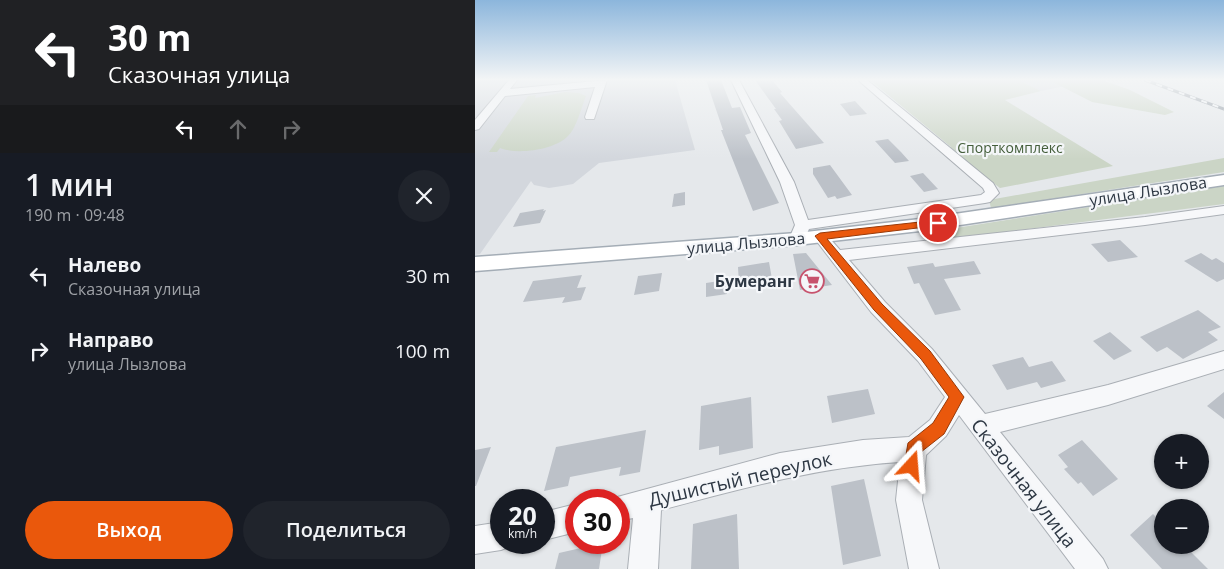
<!DOCTYPE html>
<html lang="ru">
<head>
<meta charset="utf-8">
<style>
  body { margin:0; font-family:"Open Sans",sans-serif; background:#20242c; color:#f1f3f6; height:100vh; display:flex; flex-direction:column; font-size:19px; white-space:nowrap }
  * { box-sizing:border-box; margin:0 }
  p { font-size:16px; color:#9ea1a6 }
  .icon { flex:none; width:28px; height:28px; fill:none; stroke:currentColor; stroke-width:2; stroke-linecap:round; stroke-linejoin:round }
  .map { position:relative; flex:1; overflow:hidden }
  .sheet { display:flex; flex-direction:column; background:#171b24; width:475px }
  .sheet>* { flex:none }
  .guide { background:#202124; color:#fff; overflow:hidden }
  .tools { position:absolute; left:679px; top:434px; display:grid; gap:10px }
  .tools a { display:grid; place-items:center; width:55px; height:55px; border-radius:50%; background:#171b24; box-shadow:0 1px 4px #0004; font-size:25px }
  .speed { position:absolute; left:15px; top:489px; display:flex; gap:10px; font-size:25px; font-weight:700; text-align:center }
  .speed>* { display:grid; place-content:center; width:65px; height:65px; border-radius:50%; background:#171b24; box-shadow:0 1px 4px #0004; line-height:1 }
  .speed small { font-size:12px; font-weight:400 }
  .speed .limit { border:8px solid #d22; background:#fff; color:#111 }
  .pin { position:absolute; display:grid; place-items:center; width:42px; height:42px; color:#fff; margin:-21px; border:2px solid #fff; border-radius:50%; box-shadow:0 1px 5px #0007 }
  .me { position:absolute; width:55px; margin:-28px; rotate:19deg; stroke-linejoin:round; filter:drop-shadow(0 0 4px #0008) }
  .turn { display:flex; align-items:center; gap:18px; height:105px; padding:0 25px; font-size:22px }
  .turn .icon { width:65px; height:65px; stroke-width:2.5 }
  .turn b { display:block; font-size:35px; line-height:42px }
  .lanes { display:flex; align-items:center; height:48px; padding:0 25px; background:#0003; justify-content:center; gap:25px; direction:ltr }
  .lanes .off { opacity:.35 }
  .round { display:grid; place-items:center; flex:none; width:52px; height:52px; border-radius:26px; background:#20242c }
  .head { display:flex; align-items:center; justify-content:space-between; height:85px; padding:0 25px }
  h1 { font-size:30px; font-weight:600; line-height:38px }
  .cta { display:flex; gap:10px; margin-top:auto; padding:10px 25px }
  .cta a { flex:1; height:58px; border-radius:30px; background:#ea580c; color:#fff; font-size:20px; font-weight:600; line-height:58px; text-align:center }
  .cta a+a { background:#20242c; color:#f1f3f6 }
  ul { padding:0; list-style:none }
  li { display:flex; align-items:center; gap:15px; height:75px; padding:0 25px }
  li div { flex:1 }
  li b { display:block; font-size:19px }
  li em { font-style:normal }
  main { display:flex; flex:1; min-height:0 }
  .map>svg:first-child { display:block }
  .built { fill:#d3d7dd }
  .green { fill:#cbd5c6 }
  .building { fill:#bcc1c8 }
  .lines { fill:none; stroke-linecap:round; stroke-linejoin:round }
  .minor-casing { stroke:#aaafb5; stroke-width:2 }
  .major-casing { stroke:#a4adb6; stroke-width:3 }
  .minor { fill:#f7f8fa; fill-rule:evenodd }
  .major { fill:#fff; fill-rule:evenodd }
  .rail-casing { stroke:#7f8994; stroke-width:3 }
  .rail { stroke:#f4f6f9; stroke-width:2; stroke-dasharray:6; stroke-linecap:butt }
  .route { fill:#ea580c; stroke:#983908 }
  .labels { text-anchor:middle; dominant-baseline:central; stroke-width:4.5; stroke-linejoin:round; paint-order:stroke }
  .far-park-label { font-size:14px; fill:#445e3b; stroke:#f4f6f9 }
  .street-label { font-size:16px; fill:#2d3743; stroke:#f4f6f9 }
  .poi-label { font-size:16px; font-weight:bold; fill:#2d3743; stroke:#f4f6f9; text-anchor:end }
  .near-street-label { font-size:19px; fill:#2d3743; stroke:#f4f6f9 }
</style>
</head>
<body>
<main>
<section class="sheet">
<div class="guide">
<div class="turn"><svg class="icon" aria-label="left" viewBox="0 0 24 24"><path d="M17 20v-9H6M10 6l-5 5 5 5"/></svg><div><b>30 m</b>Сказочная улица</div></div>
<div class="lanes"><svg class="icon" aria-label="left" viewBox="0 0 24 24"><path d="M17 20v-9H6M10 6l-5 5 5 5"/></svg><svg class="icon off" aria-label="ahead" viewBox="0 0 24 24"><path d="M12 20V5M6 11l6-6 6 6"/></svg><svg class="icon off" aria-label="right" viewBox="0 0 24 24"><path d="M7 20v-9h11M14 6l5 5-5 5"/></svg></div>
</div>
<div class="head"><div><h1>1 мин</h1><p>190 m · 09:48</p></div><a class="round"><svg class="icon" aria-label="close" viewBox="0 0 24 24"><path d="M6 6l12 12M18 6L6 18"/></svg></a></div>
<ul>
<li><svg class="icon" aria-label="left" viewBox="0 0 24 24"><path d="M17 20v-9H6M10 6l-5 5 5 5"/></svg><div><b>Налево</b><p>Сказочная улица</p></div><em>30 m</em></li>
<li><svg class="icon" aria-label="right" viewBox="0 0 24 24"><path d="M7 20v-9h11M14 6l5 5-5 5"/></svg><div><b>Направо</b><p>улица Лызлова</p></div><em>100 m</em></li>
</ul>
<div class="cta"><a>Выход</a><a>Поделиться</a></div>
</section>
<div class="map">
<svg width="749" height="569" viewBox="0 0 749 569">
  <rect width="100%" height="100%" fill="#e5e8eb"/>
  <path class="built" d="M0,80H200L220,150L124,163L98,184L87,186L74,188L59,185L56,181L5,254L0,255Z
    M543,80H576L590,86L566,91Z"/>
  <path class="green" d="M395,80H543L566,91L530,100L638,166L525,188L474,150L476,147Z
    M574,80H627L655,90L699,112L690,115L617,102Z
    M90,92L104,93L111,96C107,106 101,129 93,136C80,150 42,155 25,148L22,152H14L53,96L61,95L60,98Z
    M749,158V172L516,208L514,200Z
    M749,186V204L467,240L468,230Z"/>
  <path class="building" d="M231,80H246L257,108L265,107L276,133L270,135L304,203L278,211L246,130H248Z
    M280,80H297L307,92L305,93L349,143L321,149L304,121L307,120L299,109H301Z
    M380,101L392,114L375,116L365,104Z
    M413,139L426,152L434,161L420,163L400,141Z
    M355,165L377,195L362,199L360,196L353,198L338,174V168Z
    M448,173L463,189L449,192L435,176Z
    M210,192V205L197,207L199,194Z
    M69,209L68,211L71,210L65,223L38,227L45,213Z
    M645,240L663,257L633,262L616,244Z
    M331,253L357,285L325,290L318,254Z
    M726,253L737,260L741,258L749,263V279L742,282L709,261Z
    M499,261L506,274L469,279L486,310L460,315L444,283L439,284L432,267L458,263L460,267Z
    M294,262L297,279L264,284L263,267Z
    M187,273L184,291L159,295L163,276Z
    M107,275L102,288L111,287L106,300L87,303L90,297L48,302L58,281Z
    M251,280L252,294L231,297V283Z
    M723,310L746,327L733,332L743,340L708,359L692,347L682,352L665,337Z
    M635,332L657,351L639,360L618,341Z
    M548,357L554,367L577,361L591,381L566,388L562,382L532,390L517,365Z
    M393,389L400,414L357,423L352,396Z
    M749,392V419L732,406Z
    M276,397L278,448L244,455V446L224,450L226,406Z
    M171,430L165,472L144,476L146,467L95,477L93,486L69,491L81,447Z
    M607,440L643,479L618,496L606,482L603,484L589,469L593,467L583,455Z
    M16,447L1,486H0V450Z
    M389,479L406,556L368,565L356,486Z
    M262,514L264,569H216L218,524Z
    M678,514L688,524V545H709L733,569H687L655,535Z
    M128,543L124,569H80L84,553Z"/>
  <g class="lines">
    <g class="minor-casing">
      <path id="minor" d="M34,80H42L35,89L132,80L119,119H111L110,117L120,87L30,96L4,129L0,130V120Z
        M256,80H264L319,182L333,220L506,195L510,192L508,188L383,80H392L518,183L524,193L515,202L510,203L334,229L328,242H316L314,239L320,225L305,182Z
        M749,206V214L670,225L374,260L410,302L457,349L510,414L633,385L749,351V369L633,405L525,432L628,559L633,569H600L484,415L471,436L451,455L447,500L464,569H434L421,500L425,462C343,467 265,489 186,510L183,569H153L158,518L144,521V500H134L135,499L305,453L388,440L434,437L455,420L470,397L443,361L396,312L340,239L337,236L340,233H350L365,250L670,217Z
        M101,504V532L69,540V512Z
        M26,522V542H37L36,546L26,550L0,554V526Z"/>
    </g>
    <g class="major-casing">
      <path id="major" d="M749,175V185L445,231L322,245L0,271V257L322,233L445,219Z"/>
    </g>
    <use href="#minor" class="minor"/>
    <use href="#major" class="major"/>
    <g class="rail-casing">
      <path id="rail" d="M670,80L749,109"/>
    </g>
    <use href="#rail" class="rail"/>
  </g>
  <linearGradient id="sky" x2="0" y2="1"><stop stop-color="#8cb6dc"/><stop offset="0.5" stop-color="#f3f5f6"/><stop offset="1" stop-color="#f3f5f6" stop-opacity="0"/></linearGradient>
  <rect width="749" height="159" fill="url(#sky)"/>
  <path class="route" d="M463,220L467,221V225L352,239L407,304L455,351L489,397L469,434L446,452L443,472L437,474L431,472L429,466L433,443L458,423L474,397L446,359L399,310L340,236L345,233Z"/>
  <defs>
    <g id="supermarket-ring" transform="scale(1.25)"><circle r="9.5" fill="#f4f6f9" stroke="#c7536d" stroke-width="1.5"/><path d="M-6-5.5h2.5l.6 2H6L4.5 2H-2.5L-4.4-4H-6ZM-1.5 3.2a1.3 1.3 0 1 0 .1 0ZM3 3.2a1.3 1.3 0 1 0 .1 0Z" fill="#c7536d"/></g>
  </defs>
  <g fill-rule="evenodd">
    <use href="#supermarket-ring" x="337" y="281"/>
  </g>
  <g class="labels">
    <g class="far-park-label">
      <text x="535" y="147">Спорткомплекс</text>
    </g>
    <g class="street-label">
      <text transform="translate(673 191) rotate(-9)">улица Лызлова</text>
      <text transform="translate(271 243) rotate(-5)">улица Лызлова</text>
    </g>
    <g class="poi-label">
      <text x="320" y="281">Бумеранг</text>
    </g>
    <g class="near-street-label">
      <text transform="translate(265 479) rotate(-13)">Душистый переулок</text>
      <text transform="translate(549 483) rotate(52)">Сказочная улица</text>
    </g>
  </g>
</svg>
<div class="tools">
<a>+</a>
<a>−</a>
</div>
<div class="speed"><div>20<small>km/h</small></div><div class="limit">30</div></div>
<div class="pin" style="left:463px;top:223px;background:#d93025"><svg class="icon" aria-label="arrive" viewBox="0 0 24 24"><path d="M6 21V4h12l-3 4 3 4H6"/></svg></div>
<svg class="me" style="left:437px;top:466px" viewBox="-20 -20 40 40"><path d="M0-17L14 15 0 8-14 15z" fill="#ea580c" stroke="#fff" stroke-width="4"/></svg>
</div>
</main>
</body>
</html>
